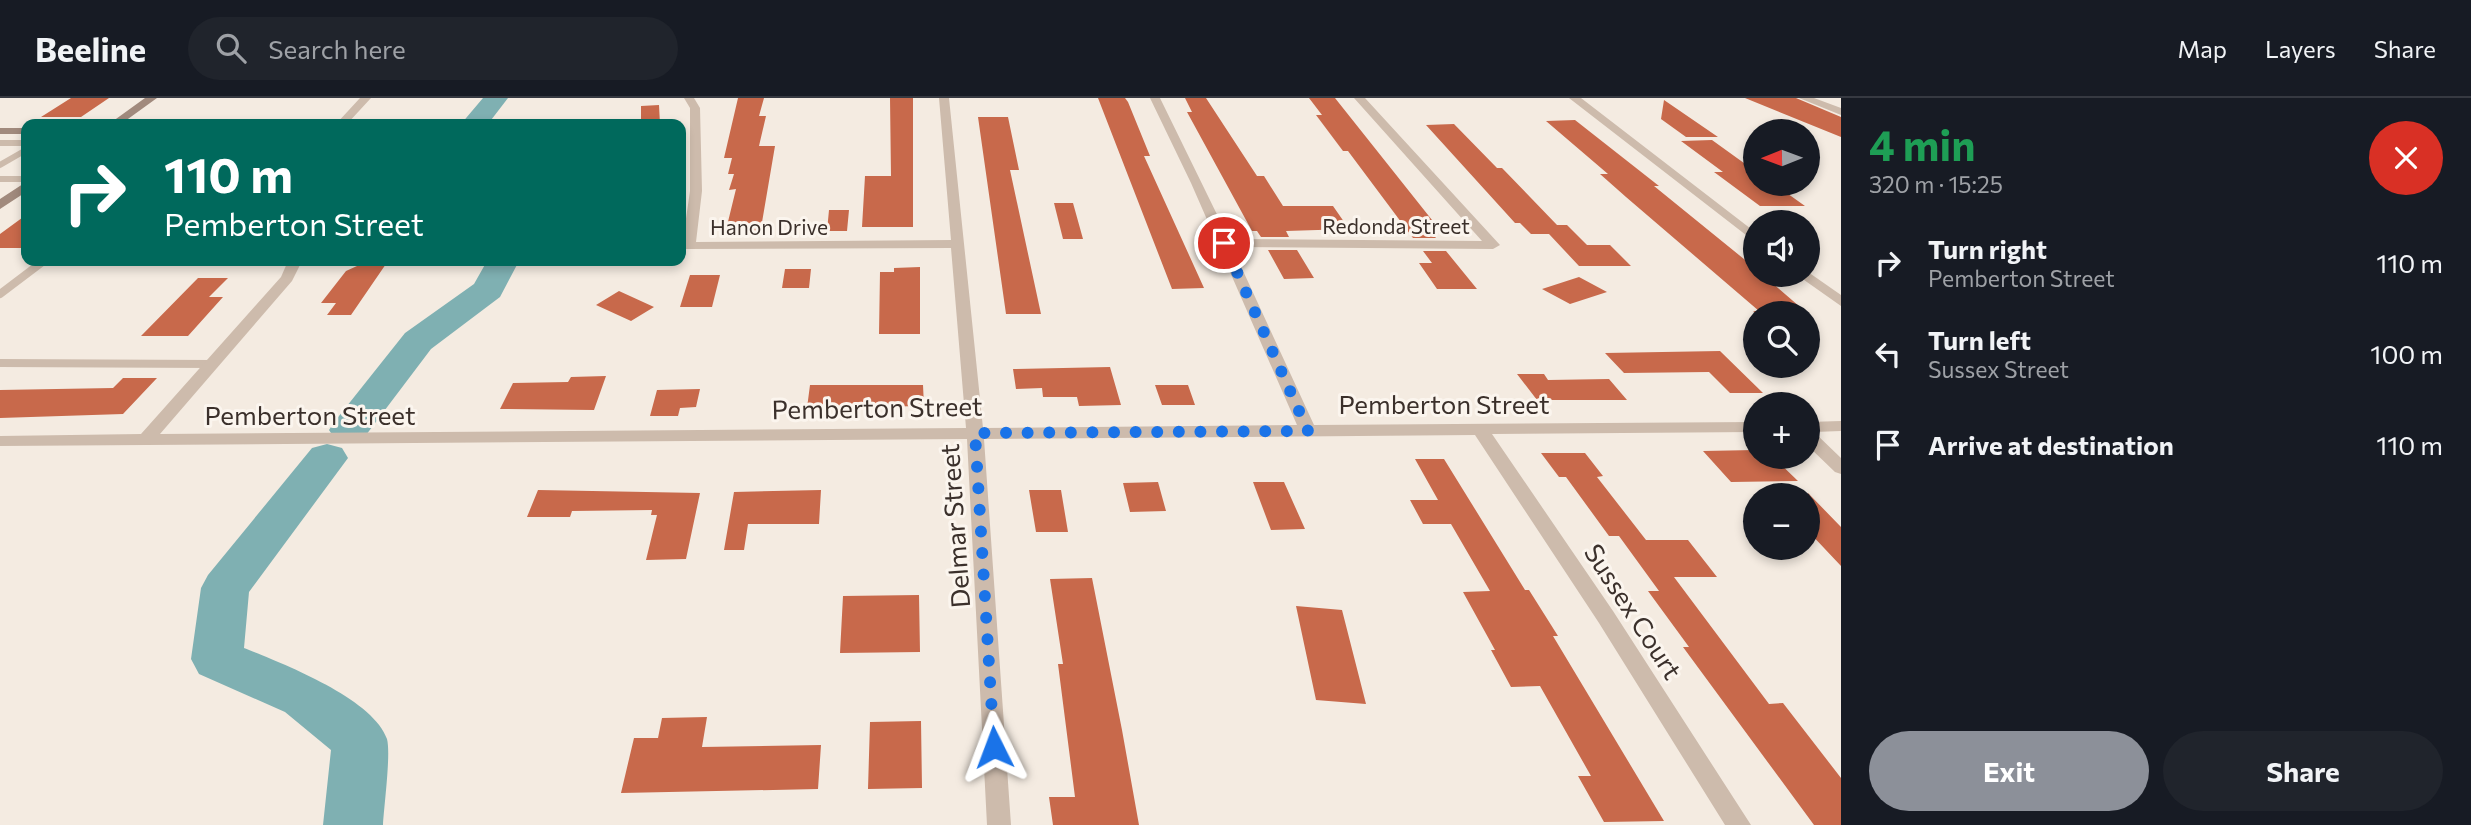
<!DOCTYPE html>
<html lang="en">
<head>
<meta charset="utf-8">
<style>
  body { margin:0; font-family:Commissioner,sans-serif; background:#20242c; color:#f1f3f6; height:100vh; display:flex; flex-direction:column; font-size:26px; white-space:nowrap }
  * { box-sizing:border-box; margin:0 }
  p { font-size:23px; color:#9ea1a6 }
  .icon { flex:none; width:38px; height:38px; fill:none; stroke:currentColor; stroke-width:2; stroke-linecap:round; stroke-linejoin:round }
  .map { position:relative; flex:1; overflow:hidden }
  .panel { display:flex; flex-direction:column; background:#171b24; width:630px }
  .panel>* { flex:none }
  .banner { position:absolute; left:21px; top:21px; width:665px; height:147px; border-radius:14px; box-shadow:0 4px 10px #0003; background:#00695c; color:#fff; overflow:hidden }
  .needle { width:46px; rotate:269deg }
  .controls { position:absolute; left:1743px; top:21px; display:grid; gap:14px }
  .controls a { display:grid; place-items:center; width:77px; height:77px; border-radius:50%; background:#171b24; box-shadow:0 4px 10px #0003; font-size:35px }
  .pin { position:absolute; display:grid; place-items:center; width:60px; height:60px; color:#fff; margin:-30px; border:4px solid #fff; border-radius:50%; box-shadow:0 2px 7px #0007 }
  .me { position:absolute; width:77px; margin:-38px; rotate:357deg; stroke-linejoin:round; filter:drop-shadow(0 0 5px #0008) }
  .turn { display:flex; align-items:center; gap:24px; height:147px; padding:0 28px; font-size:32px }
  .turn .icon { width:91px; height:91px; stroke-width:2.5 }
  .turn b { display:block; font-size:49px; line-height:60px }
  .round { display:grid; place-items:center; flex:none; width:74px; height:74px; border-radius:37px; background:#20242c }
  .headline { display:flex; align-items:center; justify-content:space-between; height:119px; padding:0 28px }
  h1 { font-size:42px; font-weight:700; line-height:52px; color:#1e9e55 }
  .cta { display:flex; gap:14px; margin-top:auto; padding:14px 28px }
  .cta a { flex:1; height:80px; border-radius:42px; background:#8c9099; color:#fff; font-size:28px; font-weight:700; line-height:80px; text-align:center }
  .cta a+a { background:#20242c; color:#f1f3f6 }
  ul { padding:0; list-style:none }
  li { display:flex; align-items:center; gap:21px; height:91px; padding:0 28px }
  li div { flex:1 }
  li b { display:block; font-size:26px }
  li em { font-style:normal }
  header { display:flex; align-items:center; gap:42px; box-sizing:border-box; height:98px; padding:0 35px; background:#171b24; border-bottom:2px solid #363941 }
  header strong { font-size:33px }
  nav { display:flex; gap:38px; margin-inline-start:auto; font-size:24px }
  .search { width:490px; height:63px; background:#20242c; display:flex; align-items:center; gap:18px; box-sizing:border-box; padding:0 24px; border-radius:38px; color:#9ea1a6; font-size:26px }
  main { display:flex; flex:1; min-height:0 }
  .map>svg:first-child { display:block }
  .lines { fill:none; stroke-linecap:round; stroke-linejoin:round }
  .river { fill:#7fb0b2; fill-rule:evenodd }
  .building { fill:#c8694b }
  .lane-far1 { stroke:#cdbbac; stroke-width:6 }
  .lane { stroke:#cdbbac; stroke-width:8 }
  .street { fill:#cdbbac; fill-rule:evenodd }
  .secondary { fill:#a18a7d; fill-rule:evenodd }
  .route { stroke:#1a73e8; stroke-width:12; stroke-dasharray:0 21.6 }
  .labels { text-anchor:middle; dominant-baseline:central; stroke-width:6; stroke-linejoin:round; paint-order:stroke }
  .far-street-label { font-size:21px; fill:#3b302b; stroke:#fbf5ee }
  .street-label { font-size:26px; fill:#3b302b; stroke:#fbf5ee }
</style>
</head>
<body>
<header>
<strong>Beeline</strong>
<div class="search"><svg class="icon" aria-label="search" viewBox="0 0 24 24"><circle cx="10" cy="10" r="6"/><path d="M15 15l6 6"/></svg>Search here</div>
<nav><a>Map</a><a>Layers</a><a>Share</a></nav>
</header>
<main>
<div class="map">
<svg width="1841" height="727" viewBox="0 0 1841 727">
  <rect width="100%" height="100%" fill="#f4ebe1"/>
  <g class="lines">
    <path class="river" d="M483,0H508L488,26H461Z
      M487,163H519L500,199L431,251L363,341L349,345L335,341L329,332L335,323L405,235L474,186Z
      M327,346L342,350L348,360L249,494L244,550C281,565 373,600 387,641C391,656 384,708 383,727H323L331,652L285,614L199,576L191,561L201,490L208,477L312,350Z"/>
  </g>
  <path class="building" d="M71,0H109L81,19H41Z
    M738,0H764L759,18H766L759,48H775L760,136H725L736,91L729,92L734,76H728L732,60H724Z
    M890,0H913V129H862L865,78H891Z
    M1098,0H1125L1128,4L1150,58H1144L1204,190L1172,191Z
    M1185,0H1206L1257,78H1264L1283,108H1333L1349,131L1286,133L1289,139H1261L1257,133H1252L1187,14H1192Z
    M1309,0H1335L1432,122H1421L1436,140H1413L1348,53H1343L1316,17H1322Z
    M1745,0H1796L1841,19V39Z
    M1664,2L1718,39H1686L1661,21Z
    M659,7L660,26H641V8Z
    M978,19H1008L1019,72H1010L1041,216H1006Z
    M1575,22L1659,88H1654L1755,170V177H1763L1807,215H1756L1753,213H1759L1626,99L1600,76H1608L1546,23Z
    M1454,26L1497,70H1502L1557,127H1567L1587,147H1610L1631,168H1579L1549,136H1531L1520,125H1515L1426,27Z
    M1712,42L1755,73V86H1774L1805,108H1760L1714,74H1723L1681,43Z
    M1054,105H1073L1083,141H1063Z
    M829,112H849L847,133H827Z
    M26,117V150H0V136Z
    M1268,152H1297L1314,180L1284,181Z
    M1423,153H1446L1477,191H1437L1419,165H1432Z
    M368,163H388L351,217H327L336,205H321L346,173Z
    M920,169V236H879L880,174H894V170Z
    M785,171H811L809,190H782Z
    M690,177H720L712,209H680Z
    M1579,179L1607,194L1570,206L1542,191Z
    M198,180H228L209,199H223L188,238H141Z
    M619,193L654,209L631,223L596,207Z
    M1720,253L1763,295H1730L1709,274L1624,275L1605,255Z
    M1110,269L1121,307L1079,308L1077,299H1043L1042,290L1016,291L1013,271Z
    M1517,276H1544L1548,282L1609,281L1627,302H1537Z
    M606,278L594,312L500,311L513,285L568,284L571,279Z
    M123,280H157L123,316L0,320V292L113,290Z
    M810,287H923L924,308L807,310Z
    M1155,287H1188L1195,307H1162Z
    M700,291L696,309L680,310L678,318H650L657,292Z
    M1755,352V359H1773L1798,383L1731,384L1703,353Z
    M1541,355H1585L1603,378L1597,379L1646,442H1688L1717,479H1674L1769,606L1783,605L1841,680V727H1814L1683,549H1689L1648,493H1659L1619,438H1609L1566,379H1559Z
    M1415,361H1444L1525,492H1529L1558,538H1553L1664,723L1604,724L1578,678H1591L1540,588L1511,589L1491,552H1495L1463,494L1490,493L1451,426H1423L1410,402H1438Z
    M1158,384L1166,413L1130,414L1123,385Z
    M1253,384H1284L1305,431L1271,432Z
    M538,392L700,395L686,461L646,462L657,417H651L652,412L572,413L570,419H527Z
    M821,392L819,426H748L744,452H724L734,394Z
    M1029,392H1061L1068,434H1036Z
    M1808,395L1841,429V468L1808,433Z
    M1092,480L1122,632L1139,727H1053L1049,699H1075L1058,566H1063L1050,481Z
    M919,497L920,554L840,555L843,498Z
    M1296,508L1342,512L1366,606L1316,602Z
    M707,619L702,649L821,647L818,691L621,695L634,640H658L662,620Z
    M921,623L922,690L868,691L870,624Z"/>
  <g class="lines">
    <path class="lane-far1" d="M0,45H26
      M0,67L26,52
      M0,81H26"/>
    <path class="lane" d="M0,196L41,165
      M0,265L212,266"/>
    <path class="street" d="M360,0H371L347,26H336Z
      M684,0H694L700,10L702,93L696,144L951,142L939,0H949L983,330L1297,327L1191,85L1150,0H1160L1229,141L1482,143L1354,0H1365L1500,147L1493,151L1232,149L1314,327L1755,324V334L1492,336L1613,513L1751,727H1725L1599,525L1475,337L984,341L1011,727H987L967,341L0,348V338L141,336L281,179L288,163H302L292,183L160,336L966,330L951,150L684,151L682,148L690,93V10Z
      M1569,0H1581L1755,134V144Z
      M1799,0H1814L1841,10V17Z
      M1808,174L1841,197V208L1797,177H1808Z
      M1841,323V333L1814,334L1841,360V376L1835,374L1808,348V324Z"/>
    <path class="secondary" d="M145,0H157L121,26H109Z
      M0,30H26V36H0Z
      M26,84V94L0,111V101Z"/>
  </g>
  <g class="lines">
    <path class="route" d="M994,649L975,335L1308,333L1224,145"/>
  </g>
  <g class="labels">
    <g class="far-street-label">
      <text x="1396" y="127">Redonda Street</text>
      <text x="769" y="128">Hanon Drive</text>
    </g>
    <g class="street-label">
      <text x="1444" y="305">Pemberton Street</text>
      <text transform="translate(877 309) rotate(-1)">Pemberton Street</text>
      <text x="310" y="316">Pemberton Street</text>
      <text transform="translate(954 428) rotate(-94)">Delmar Street</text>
      <text transform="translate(1634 513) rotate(57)">Sussex Court</text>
    </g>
  </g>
</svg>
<div class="controls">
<a><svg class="needle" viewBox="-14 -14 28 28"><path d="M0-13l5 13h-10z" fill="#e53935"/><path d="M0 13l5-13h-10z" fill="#9ea1a6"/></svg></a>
<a><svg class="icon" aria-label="sound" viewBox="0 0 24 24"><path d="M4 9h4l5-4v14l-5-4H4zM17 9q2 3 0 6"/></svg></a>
<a><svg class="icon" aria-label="search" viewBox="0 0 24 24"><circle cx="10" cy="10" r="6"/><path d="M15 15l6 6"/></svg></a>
<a>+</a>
<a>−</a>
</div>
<div class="pin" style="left:1224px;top:145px;background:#d93025"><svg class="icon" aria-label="arrive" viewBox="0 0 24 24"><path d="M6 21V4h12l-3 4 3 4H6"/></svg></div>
<svg class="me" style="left:994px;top:649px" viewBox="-20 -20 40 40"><path d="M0-17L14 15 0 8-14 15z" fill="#1a73e8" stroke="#fff" stroke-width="4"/></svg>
<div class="banner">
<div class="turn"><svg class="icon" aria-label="right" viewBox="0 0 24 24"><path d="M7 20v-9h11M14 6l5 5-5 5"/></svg><div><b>110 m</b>Pemberton Street</div></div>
</div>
</div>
<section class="panel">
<div class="headline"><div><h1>4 min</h1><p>320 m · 15:25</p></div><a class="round" style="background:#d93025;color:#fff"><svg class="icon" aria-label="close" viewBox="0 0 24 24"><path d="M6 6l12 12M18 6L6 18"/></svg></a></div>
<ul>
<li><svg class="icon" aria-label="right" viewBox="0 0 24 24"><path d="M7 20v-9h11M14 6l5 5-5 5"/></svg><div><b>Turn right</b><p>Pemberton Street</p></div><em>110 m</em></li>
<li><svg class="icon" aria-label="left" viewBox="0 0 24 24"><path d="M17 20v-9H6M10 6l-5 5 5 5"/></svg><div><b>Turn left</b><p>Sussex Street</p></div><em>100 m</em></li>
<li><svg class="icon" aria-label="arrive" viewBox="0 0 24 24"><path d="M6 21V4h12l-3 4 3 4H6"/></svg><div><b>Arrive at destination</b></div><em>110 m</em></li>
</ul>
<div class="cta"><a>Exit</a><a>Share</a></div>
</section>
</main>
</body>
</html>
